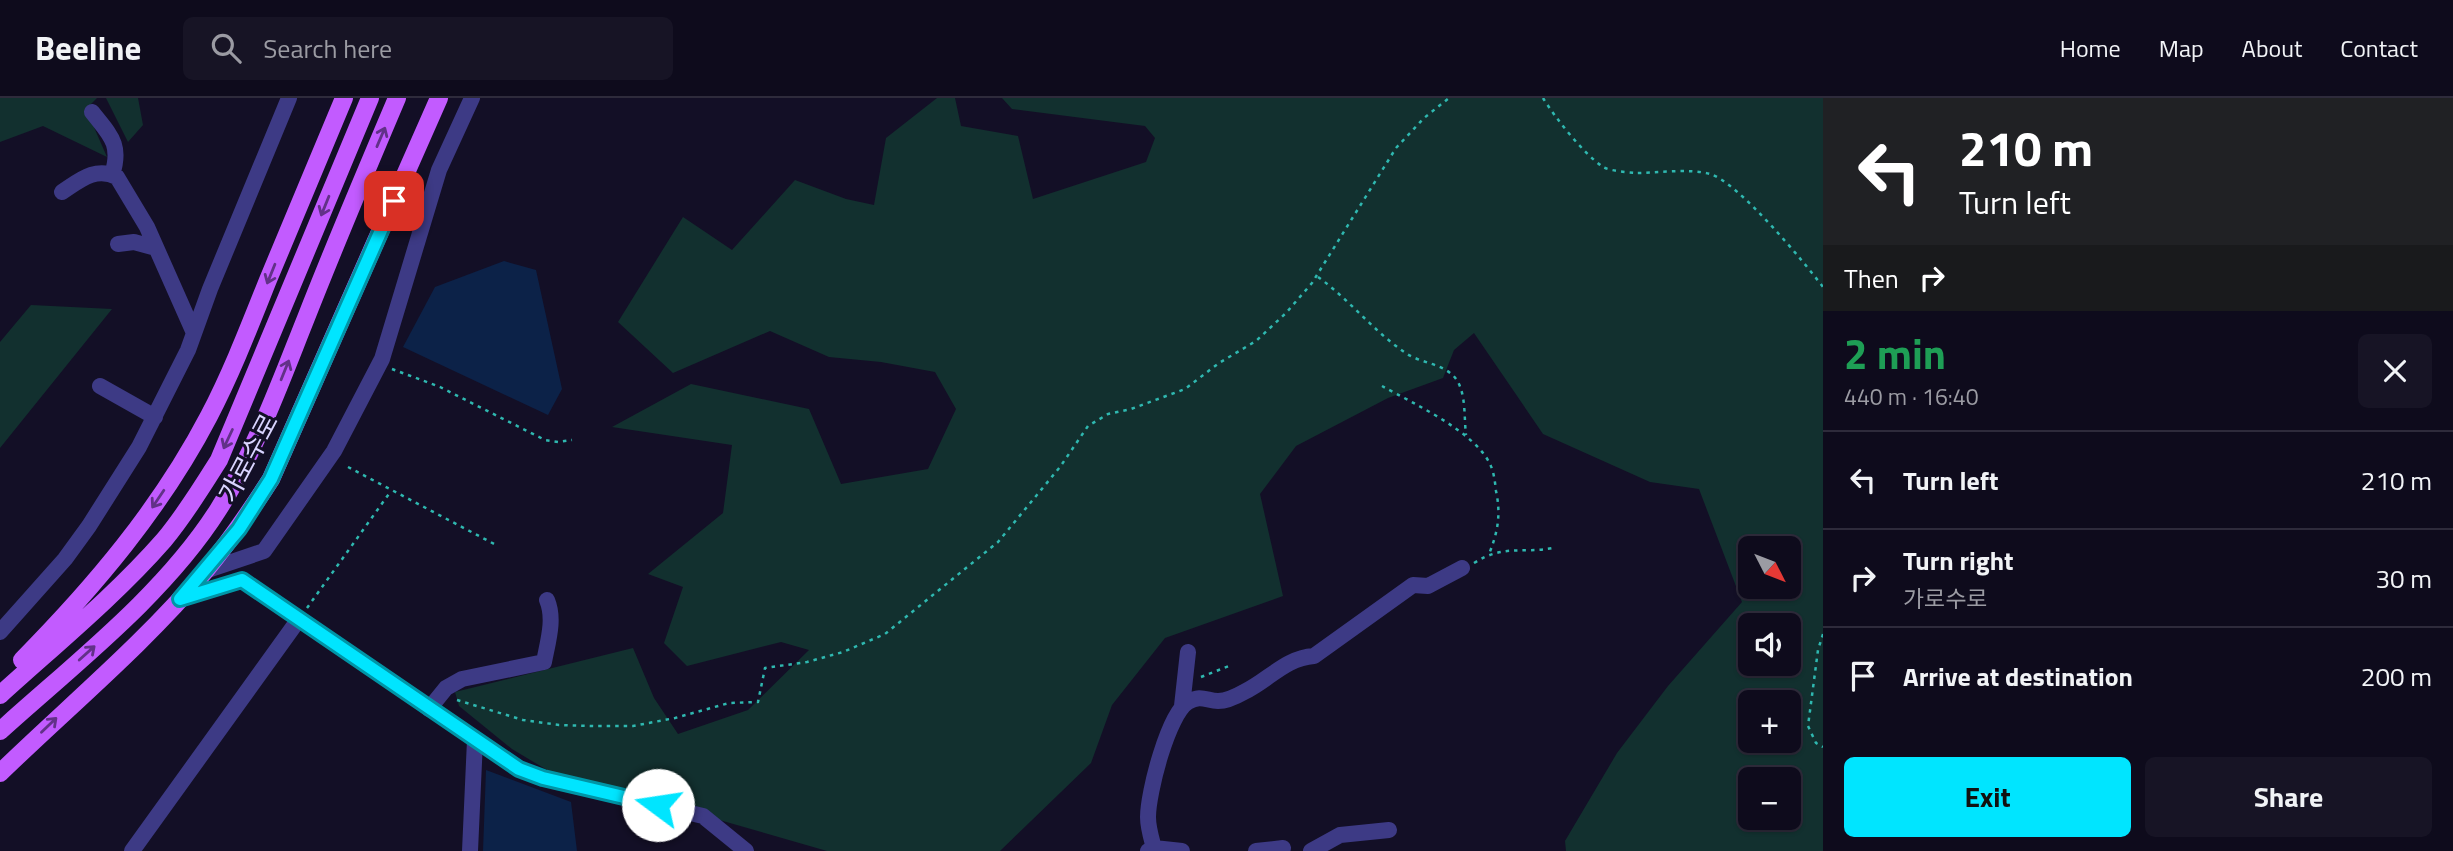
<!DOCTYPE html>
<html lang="en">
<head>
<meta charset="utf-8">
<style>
  body { margin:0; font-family:"Titillium Web","Noto Sans KR",sans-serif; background:#171425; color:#f1f3f6; height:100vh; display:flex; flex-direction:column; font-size:26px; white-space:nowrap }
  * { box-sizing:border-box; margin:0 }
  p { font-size:23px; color:#9b9ba3 }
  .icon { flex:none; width:38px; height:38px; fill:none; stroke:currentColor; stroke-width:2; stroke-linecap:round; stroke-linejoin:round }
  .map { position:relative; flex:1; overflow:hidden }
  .sheet { display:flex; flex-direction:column; background:#0e0b1c; width:630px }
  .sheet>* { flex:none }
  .guide { background:#202124; color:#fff; overflow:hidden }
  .needle { width:46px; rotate:132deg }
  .controls { position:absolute; left:1738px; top:438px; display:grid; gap:14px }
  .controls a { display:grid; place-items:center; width:63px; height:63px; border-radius:10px; background:#0e0b1c; box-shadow:0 2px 5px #0004,0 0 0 2px #2e2b3b; font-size:35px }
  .pin { position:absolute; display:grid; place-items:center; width:60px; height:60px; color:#fff; margin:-30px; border-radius:14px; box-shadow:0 4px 10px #0006 }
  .me { position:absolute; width:77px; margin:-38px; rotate:284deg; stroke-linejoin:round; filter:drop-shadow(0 0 5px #0008) }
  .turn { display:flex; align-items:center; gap:24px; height:147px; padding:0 21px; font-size:32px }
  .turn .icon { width:91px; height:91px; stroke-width:2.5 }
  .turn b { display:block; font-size:49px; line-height:60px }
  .then { display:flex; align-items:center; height:66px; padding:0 21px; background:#0003; gap:14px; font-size:26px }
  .round { display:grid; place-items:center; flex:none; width:74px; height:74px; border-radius:10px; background:#171425 }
  .summary { display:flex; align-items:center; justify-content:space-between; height:119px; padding:0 21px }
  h1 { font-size:42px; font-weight:700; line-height:52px; color:#1e9e55 }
  .button { display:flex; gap:14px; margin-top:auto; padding:14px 21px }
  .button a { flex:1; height:80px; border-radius:10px; background:#00e5ff; color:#111; font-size:28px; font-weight:700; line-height:80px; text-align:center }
  .button a+a { background:#171425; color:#f1f3f6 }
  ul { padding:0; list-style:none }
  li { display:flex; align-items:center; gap:21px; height:98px; padding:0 21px; border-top:2px solid #2e2b3b }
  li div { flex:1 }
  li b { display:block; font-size:26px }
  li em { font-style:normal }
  header { display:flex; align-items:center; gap:42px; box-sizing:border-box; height:98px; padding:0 35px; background:#0e0b1c; border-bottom:2px solid #2e2b3b }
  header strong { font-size:33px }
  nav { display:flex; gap:38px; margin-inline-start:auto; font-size:24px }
  .search { width:490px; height:63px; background:#171425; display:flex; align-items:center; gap:18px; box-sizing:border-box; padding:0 24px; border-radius:10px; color:#9b9ba3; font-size:26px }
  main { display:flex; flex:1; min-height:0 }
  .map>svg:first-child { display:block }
  .green { fill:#12302f; fill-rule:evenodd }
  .water { fill:#0c2248 }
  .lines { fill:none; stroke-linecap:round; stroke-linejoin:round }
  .path { stroke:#2fb8b0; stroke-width:2.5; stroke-dasharray:3.5 5; stroke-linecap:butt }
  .minor { stroke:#3d3a85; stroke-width:16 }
  .major { stroke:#c25bff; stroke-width:18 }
  .oneway { stroke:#623188 }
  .route-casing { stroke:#0095a6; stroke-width:18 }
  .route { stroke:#00e5ff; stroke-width:12 }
  .labels { text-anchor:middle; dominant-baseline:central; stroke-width:6; stroke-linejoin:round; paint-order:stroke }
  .street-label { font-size:26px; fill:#d9d4ff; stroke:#130f26 }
</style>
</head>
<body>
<header>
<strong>Beeline</strong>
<div class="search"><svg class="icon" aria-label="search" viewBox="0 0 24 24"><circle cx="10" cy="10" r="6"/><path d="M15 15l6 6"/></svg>Search here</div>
<nav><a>Home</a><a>Map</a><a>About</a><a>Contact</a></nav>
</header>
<main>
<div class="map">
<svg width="1823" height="753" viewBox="0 0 1823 753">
  <rect width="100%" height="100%" fill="#130f26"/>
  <path class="green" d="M0,0H97L86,11L107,59L43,28L0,44Z
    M106,0H138L143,27L128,44Z
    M937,0H955L961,28L1018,38L1033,101L1146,64L1155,40L1145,28L1012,11L1002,0H1823V753H1566L1565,743L1617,655L1668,588L1742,504L1699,391L1650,384L1543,336L1474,235L1454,252L1443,280L1388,300L1296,348L1260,396L1283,498L1165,540L1112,607L1091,665L1000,753H827L688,713L567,684L512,651L459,608L455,594L633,550L654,600L678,636L748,612L809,552L781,544L687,568L664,545L683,489L648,476L723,415L732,347L612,329L691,286L809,311L841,386L928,371L956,311L935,274L881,264L829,259L770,233L673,275L618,224L683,119L732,152L795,82L846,101L874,107L886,40ZM1750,450H1788V488H1750ZM1750,527H1788V565H1750ZM1750,604H1788V642H1750ZM1750,681H1788V719H1750Z
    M31,207L112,211L0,350V244Z"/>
  <path class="water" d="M504,163L536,172L562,291L548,317L403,249L435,189Z
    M486,672L571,704L577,753H483Z"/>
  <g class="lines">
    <path class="path" d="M1543,0C1556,21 1583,55 1603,69C1610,73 1626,74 1635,75C1656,75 1689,70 1710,76C1738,84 1804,164 1823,189
      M1318,179C1350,202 1374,234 1407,256C1423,266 1448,266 1458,284C1466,299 1464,320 1466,337
      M392,271L440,289L545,342L558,344L572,342
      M1382,288C1414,306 1474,333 1490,366C1494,374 1495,384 1496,393C1501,416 1498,434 1489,456
      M348,369L498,448
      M1474,465C1504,446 1521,456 1553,450
      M307,510L391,393
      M1823,536L1818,552L1808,628L1816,645L1823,649
      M1201,579L1229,568
      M457,602L523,622L559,627L594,628H633L675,620L729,605L758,604L765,570L807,564L843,554L885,536L998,444L1060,369L1088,328L1108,316L1131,311L1185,291L1219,265L1256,243L1286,215L1312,185L1396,50L1424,20L1449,0"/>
    <path class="minor" d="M92,14C110,37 122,46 112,77
      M62,94C79,83 95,68 117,79L147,129L194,235
      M118,146L134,144L156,150
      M100,288L155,319
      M205,473L264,453L334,353L382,261L439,72L472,0
      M180,501L242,482L519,671L543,680L703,718L746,753
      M0,534L65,461L89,428L139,349L188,252L210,191L289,0
      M1182,608L1188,554
      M429,611L446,590L462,581L544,564C548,543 555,521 547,502
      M1154,750C1151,739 1148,730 1148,719C1148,695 1168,616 1188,604C1201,596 1207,603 1218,603C1226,603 1237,598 1244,594C1269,582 1285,560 1314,558L1413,487L1428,488L1462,470
      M132,753L299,521
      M470,753L475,642
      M1148,753L1154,750L1182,753
      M1256,753L1283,750
      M1311,753L1340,737L1389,732"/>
    <path class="major" d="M22,562C94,489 161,410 209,318C232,274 250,227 268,182C293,121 319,61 344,0
      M0,597C55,547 115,498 164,442C185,417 202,389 219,362L370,0
      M0,633C74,566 164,497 218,412C256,352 280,285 306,220C335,146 366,73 397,0
      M0,675C69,608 144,546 206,472C230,443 251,412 271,381L439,0"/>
  </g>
  <defs><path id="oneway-shaft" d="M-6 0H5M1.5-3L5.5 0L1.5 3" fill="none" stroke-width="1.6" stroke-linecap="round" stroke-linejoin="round" transform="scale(1.75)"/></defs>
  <g class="oneway">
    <use href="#oneway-shaft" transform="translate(381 39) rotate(-67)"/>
    <use href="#oneway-shaft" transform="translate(325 108) rotate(112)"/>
    <use href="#oneway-shaft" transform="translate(271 176) rotate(112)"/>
    <use href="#oneway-shaft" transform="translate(285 272) rotate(-68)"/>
    <use href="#oneway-shaft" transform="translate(228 341) rotate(115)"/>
    <use href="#oneway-shaft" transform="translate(158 401) rotate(124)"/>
    <use href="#oneway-shaft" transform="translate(87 555) rotate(-42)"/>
    <use href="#oneway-shaft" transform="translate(49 627) rotate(-44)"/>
  </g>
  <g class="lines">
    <g class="route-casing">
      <path id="route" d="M394,103L271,381L239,431L180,501L242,482L519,671L543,680L658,707"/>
    </g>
    <use href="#route" class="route"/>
  </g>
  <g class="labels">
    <g class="street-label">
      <text transform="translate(248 360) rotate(-62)">가로수로</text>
    </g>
  </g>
</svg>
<div class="controls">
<a><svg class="needle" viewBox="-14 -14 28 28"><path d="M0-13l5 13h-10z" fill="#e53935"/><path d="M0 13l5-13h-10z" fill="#9b9ba3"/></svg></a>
<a><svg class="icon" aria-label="sound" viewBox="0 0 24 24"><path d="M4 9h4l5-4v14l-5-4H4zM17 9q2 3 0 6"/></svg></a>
<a>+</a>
<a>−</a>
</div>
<div class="pin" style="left:394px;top:103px;background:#d93025"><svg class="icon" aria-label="arrive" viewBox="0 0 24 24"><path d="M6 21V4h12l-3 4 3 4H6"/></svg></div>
<svg class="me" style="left:658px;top:707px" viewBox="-20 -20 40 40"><circle r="19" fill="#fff"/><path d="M0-13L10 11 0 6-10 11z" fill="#00e5ff"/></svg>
</div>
<section class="sheet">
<div class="guide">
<div class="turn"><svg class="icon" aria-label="left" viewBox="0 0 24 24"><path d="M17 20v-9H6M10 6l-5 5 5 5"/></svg><div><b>210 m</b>Turn left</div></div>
<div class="then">Then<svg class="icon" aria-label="right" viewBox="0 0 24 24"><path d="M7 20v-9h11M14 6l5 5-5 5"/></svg></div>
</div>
<div class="summary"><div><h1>2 min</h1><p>440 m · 16:40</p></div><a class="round"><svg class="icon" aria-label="close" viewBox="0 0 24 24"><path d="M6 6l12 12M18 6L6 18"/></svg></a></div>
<ul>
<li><svg class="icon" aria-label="left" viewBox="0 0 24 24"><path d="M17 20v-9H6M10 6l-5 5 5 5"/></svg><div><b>Turn left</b></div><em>210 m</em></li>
<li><svg class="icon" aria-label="right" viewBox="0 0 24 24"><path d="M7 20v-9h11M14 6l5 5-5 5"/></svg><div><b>Turn right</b><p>가로수로</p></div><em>30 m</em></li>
<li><svg class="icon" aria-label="arrive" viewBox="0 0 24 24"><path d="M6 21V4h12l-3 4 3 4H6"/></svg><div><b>Arrive at destination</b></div><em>200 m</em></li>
</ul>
<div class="button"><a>Exit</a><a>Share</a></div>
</section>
</main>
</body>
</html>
